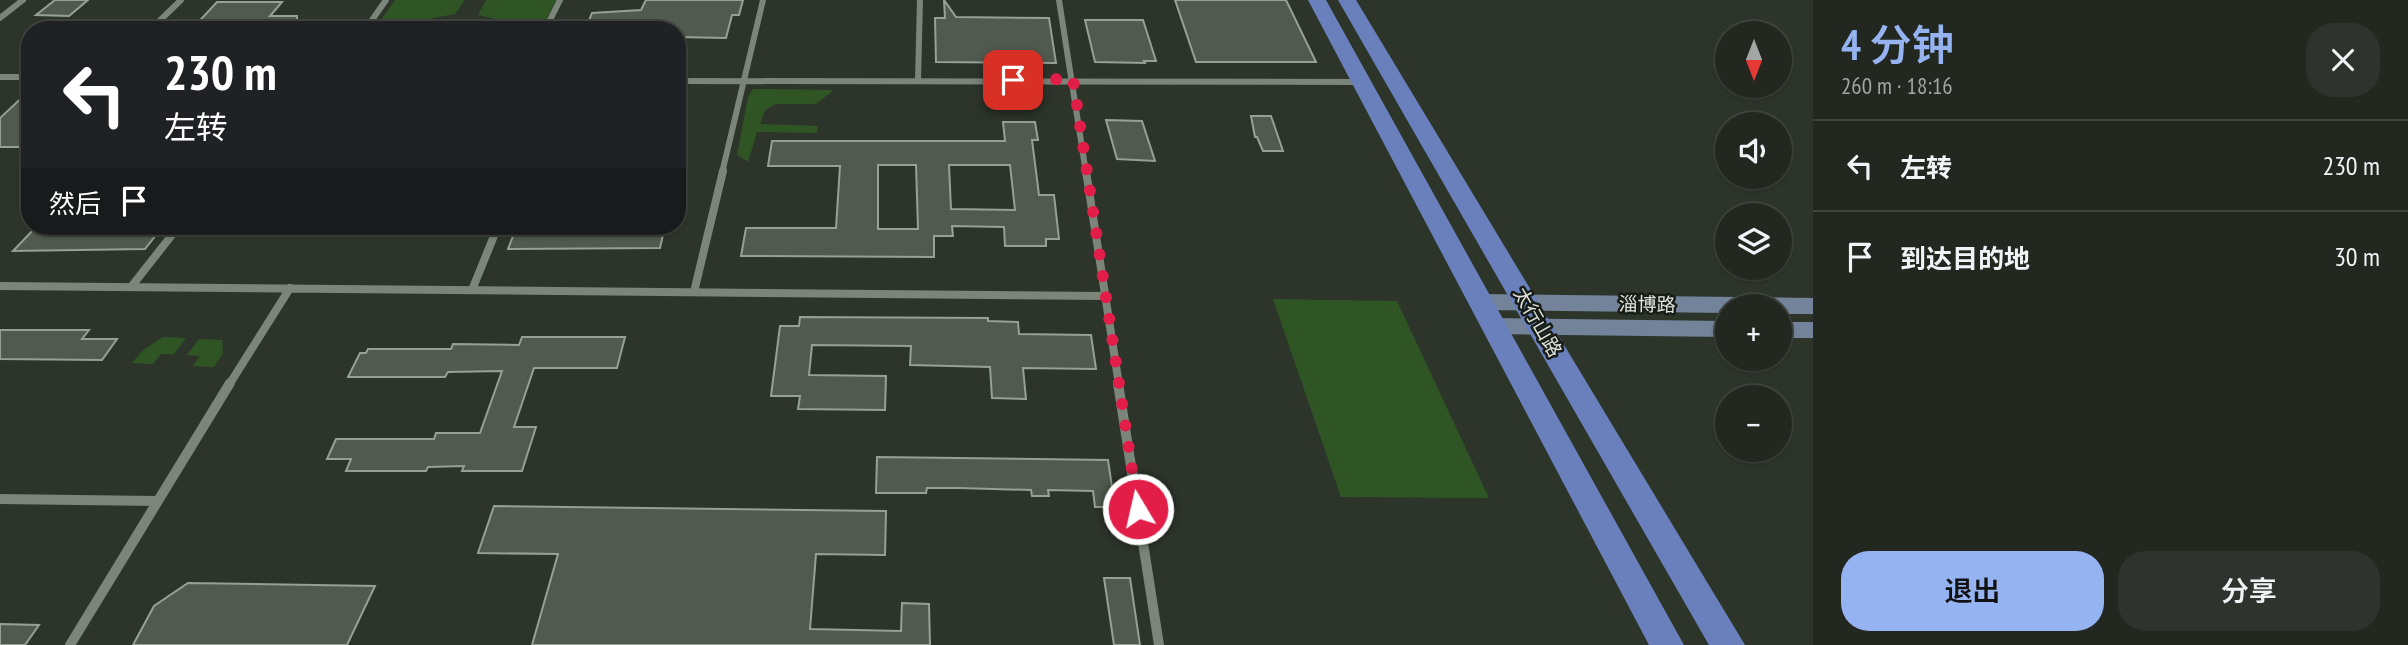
<!DOCTYPE html>
<html lang="zh">
<head>
<meta charset="utf-8">
<style>
  body { margin:0; font-family:"PT Sans Narrow","Noto Sans SC",sans-serif; background:#2e342d; color:#f1f3f6; height:100vh; display:flex; flex-direction:column; font-size:26px; white-space:nowrap }
  * { box-sizing:border-box; margin:0 }
  p { font-size:23px; color:#a2a6a5 }
  .icon { flex:none; width:38px; height:38px; fill:none; stroke:currentColor; stroke-width:2; stroke-linecap:round; stroke-linejoin:round }
  .map { position:relative; flex:1; overflow:hidden }
  .sheet { display:flex; flex-direction:column; background:#222820; width:595px }
  .sheet>* { flex:none }
  .guide { position:absolute; left:21px; top:21px; width:665px; height:214px; border-radius:28px; box-shadow:0 2px 5px #0004,0 0 0 2px #3f443e; background:#202124; color:#fff; overflow:hidden }
  .needle { width:46px; rotate:180deg }
  .buttons { position:absolute; left:1715px; top:21px; display:grid; gap:14px }
  .buttons a { display:grid; place-items:center; width:77px; height:77px; border-radius:50%; background:#222820; box-shadow:0 2px 5px #0004,0 0 0 2px #3f443e; font-size:35px }
  .pin { position:absolute; display:grid; place-items:center; width:60px; height:60px; color:#fff; margin:-30px; border-radius:14px; box-shadow:0 4px 10px #0006 }
  .me { position:absolute; width:77px; margin:-38px; rotate:351deg; stroke-linejoin:round; filter:drop-shadow(0 0 5px #0008) }
  .turn { display:flex; align-items:center; gap:24px; height:147px; padding:0 28px; font-size:32px }
  .turn .icon { width:91px; height:91px; stroke-width:2.5 }
  .turn b { display:block; font-size:49px; line-height:60px }
  .then { display:flex; align-items:center; height:66px; padding:0 28px; background:#0003; gap:14px; font-size:26px }
  .round { display:grid; place-items:center; flex:none; width:74px; height:74px; border-radius:28px; background:#2e342d }
  .head { display:flex; align-items:center; justify-content:space-between; height:119px; padding:0 28px }
  h1 { font-size:42px; font-weight:600; line-height:52px; color:#95b2f1 }
  .button { display:flex; gap:14px; margin-top:auto; padding:14px 28px }
  .button a { flex:1; height:80px; border-radius:28px; background:#95b2f1; color:#111; font-size:28px; font-weight:600; line-height:80px; text-align:center }
  .button a+a { background:#2e342d; color:#f1f3f6 }
  ul { padding:0; list-style:none }
  li { display:flex; align-items:center; gap:21px; height:91px; padding:0 28px; border-top:2px solid #3f443e }
  li div { flex:1 }
  li b { display:block; font-size:26px }
  li em { font-style:normal }
  main { display:flex; flex:1; min-height:0 }
  .map>svg:first-child { display:block }
  .green { fill:#2f5525 }
  .building { fill:#515a4f; stroke:#96a093; stroke-width:2; fill-rule:evenodd }
  .lines { fill:none; stroke-linecap:round; stroke-linejoin:round }
  .lane-far2 { stroke:#7b8579; stroke-width:6 }
  .lane-far1 { stroke:#7b8579; stroke-width:8 }
  .lane { stroke:#7b8579; stroke-width:10 }
  .secondary { fill:#72839a; fill-rule:evenodd }
  .primary { fill:#6980bc; fill-rule:evenodd }
  .route { stroke:#e11d48; stroke-width:12; stroke-dasharray:0 21.6 }
  .labels { text-anchor:middle; dominant-baseline:central; stroke-width:5; stroke-linejoin:round; paint-order:stroke }
  .street-label { font-size:19px; fill:#dee3dd; stroke:#181c17 }
</style>
</head>
<body>
<main>
<div class="map">
<svg width="1813" height="645" viewBox="0 0 1813 645">
  <rect width="100%" height="100%" fill="#2d352b"/>
  <path class="green" d="M395,0H465L455,14L433,18L425,30H374Z
    M486,0H556L541,30H490L495,19L478,15Z
    M753,89L834,90L816,104H776L765,110L760,124L818,126L817,133L757,132L748,162L737,155L748,97Z
    M1273,299L1397,301L1489,498L1341,497Z
    M163,337L186,338L174,354H161L153,364L132,363L143,350Z
    M199,339L222,340L223,353L214,367L193,366L200,356L187,355Z"/>
  <path class="building" d="M55,0H88L69,16L36,15Z
    M646,0H743L739,15H732L726,38L677,37V30L586,28L592,13L641,10Z
    M944,0L956,17L1049,18L1056,63L936,62L935,18H945Z
    M1175,0H1286L1316,62H1196Z
    M217,2H282L270,16H297V30H191Z
    M1085,20H1143L1156,61H1144L1145,63L1095,62Z
    M30,90V140L23,147H0V118Z
    M1251,116H1271L1283,151H1263L1257,137H1255Z
    M1106,120L1142,121L1155,161L1117,159Z
    M1003,122H1035L1038,140H1032L1039,195H1054L1059,239H1046V246H1005L1004,227L952,226L953,236H934V257L741,256L746,228H836L840,166H768L772,141H1005ZM878,165H916L918,229H878ZM949,165H1010L1015,210L951,209Z
    M81,226H163L145,249L13,251L34,229L78,230Z
    M517,226H665L660,248L508,249Z
    M800,317L988,318V321L1018,322L1019,334L1091,335L1096,369L1023,368L1026,399L992,398L990,367L910,365L911,346L812,345L809,375L886,376L885,410L798,409L800,396H771L780,326H799Z
    M0,330H89L82,339H117L102,360L0,359Z
    M522,337H625L617,368H534L514,427H536L522,471H462L464,466L428,467L426,471H346L351,459H327L336,439H434L436,433H480L502,371L448,372L445,377H348L360,353H366L368,349H451L453,344L519,345Z
    M877,457L1108,460L1115,507H1095L1093,491L1048,490L1049,496H1032L1031,490L959,488H927L926,493H876Z
    M494,506L886,511L885,555L816,554L810,629L901,631L902,603L929,604L930,645H532L558,554L478,553Z
    M1104,578H1130L1140,645H1114Z
    M188,583L375,586L347,645H133L154,606Z
    M0,624L39,625L25,645H0Z"/>
  <g class="lines">
    <path class="lane-far2" d="M1059,0L1086,173
      M0,18L23,0
      M150,30L181,0
      M365,30L386,0
      M545,30L560,0
      M0,77H30
      M918,80L920,0
      M677,81L1361,82
      M722,173L763,0"/>
    <path class="lane-far1" d="M1086,171L1119,385
      M0,286L1104,296
      M131,287L179,226
      M472,290L498,226
      M694,292L723,171
      M229,385L290,288"/>
    <path class="lane" d="M1118,383L1159,645
      M0,499L157,501
      M70,645L230,383"/>
    <path class="secondary" d="M1481,294L1813,298V314H1780V306H1727V313L1481,310L1473,308L1470,302L1473,296Z
      M1495,318L1727,321V337L1495,334L1487,332L1484,326L1487,320Z
      M1780,322H1813V338H1780Z"/>
    <path class="primary" d="M1308,0H1326L1684,645H1649Z
      M1338,0H1356L1745,645H1709Z"/>
  </g>
  <g class="lines">
    <path class="route" d="M1013,80L1073,79L1138,509"/>
  </g>
  <g class="labels">
    <g class="street-label">
      <text transform="translate(1647 304) rotate(1)">淄博路</text>
      <text transform="translate(1538 322) rotate(60)">太行山路</text>
    </g>
  </g>
</svg>
<div class="buttons">
<a><svg class="needle" viewBox="-14 -14 28 28"><path d="M0-13l5 13h-10z" fill="#e53935"/><path d="M0 13l5-13h-10z" fill="#a2a6a5"/></svg></a>
<a><svg class="icon" aria-label="sound" viewBox="0 0 24 24"><path d="M4 9h4l5-4v14l-5-4H4zM17 9q2 3 0 6"/></svg></a>
<a><svg class="icon" aria-label="layers" viewBox="0 0 24 24"><path d="M12 4l9 5-9 5-9-5zM3 14l9 5 9-5"/></svg></a>
<a>+</a>
<a>−</a>
</div>
<div class="pin" style="left:1013px;top:80px;background:#d93025"><svg class="icon" aria-label="arrive" viewBox="0 0 24 24"><path d="M6 21V4h12l-3 4 3 4H6"/></svg></div>
<svg class="me" style="left:1138px;top:509px" viewBox="-20 -20 40 40"><circle r="17" fill="#e11d48" stroke="#fff" stroke-width="3"/><path d="M0-11L8 9 0 5-8 9z" fill="#fff"/></svg>
<div class="guide">
<div class="turn"><svg class="icon" aria-label="left" viewBox="0 0 24 24"><path d="M17 20v-9H6M10 6l-5 5 5 5"/></svg><div><b>230 m</b>左转</div></div>
<div class="then">然后<svg class="icon" aria-label="arrive" viewBox="0 0 24 24"><path d="M6 21V4h12l-3 4 3 4H6"/></svg></div>
</div>
</div>
<section class="sheet">
<div class="head"><div><h1>4 分钟</h1><p>260 m · 18:16</p></div><a class="round"><svg class="icon" aria-label="close" viewBox="0 0 24 24"><path d="M6 6l12 12M18 6L6 18"/></svg></a></div>
<ul>
<li><svg class="icon" aria-label="left" viewBox="0 0 24 24"><path d="M17 20v-9H6M10 6l-5 5 5 5"/></svg><div><b>左转</b></div><em>230 m</em></li>
<li><svg class="icon" aria-label="arrive" viewBox="0 0 24 24"><path d="M6 21V4h12l-3 4 3 4H6"/></svg><div><b>到达目的地</b></div><em>30 m</em></li>
</ul>
<div class="button"><a>退出</a><a>分享</a></div>
</section>
</main>
</body>
</html>
